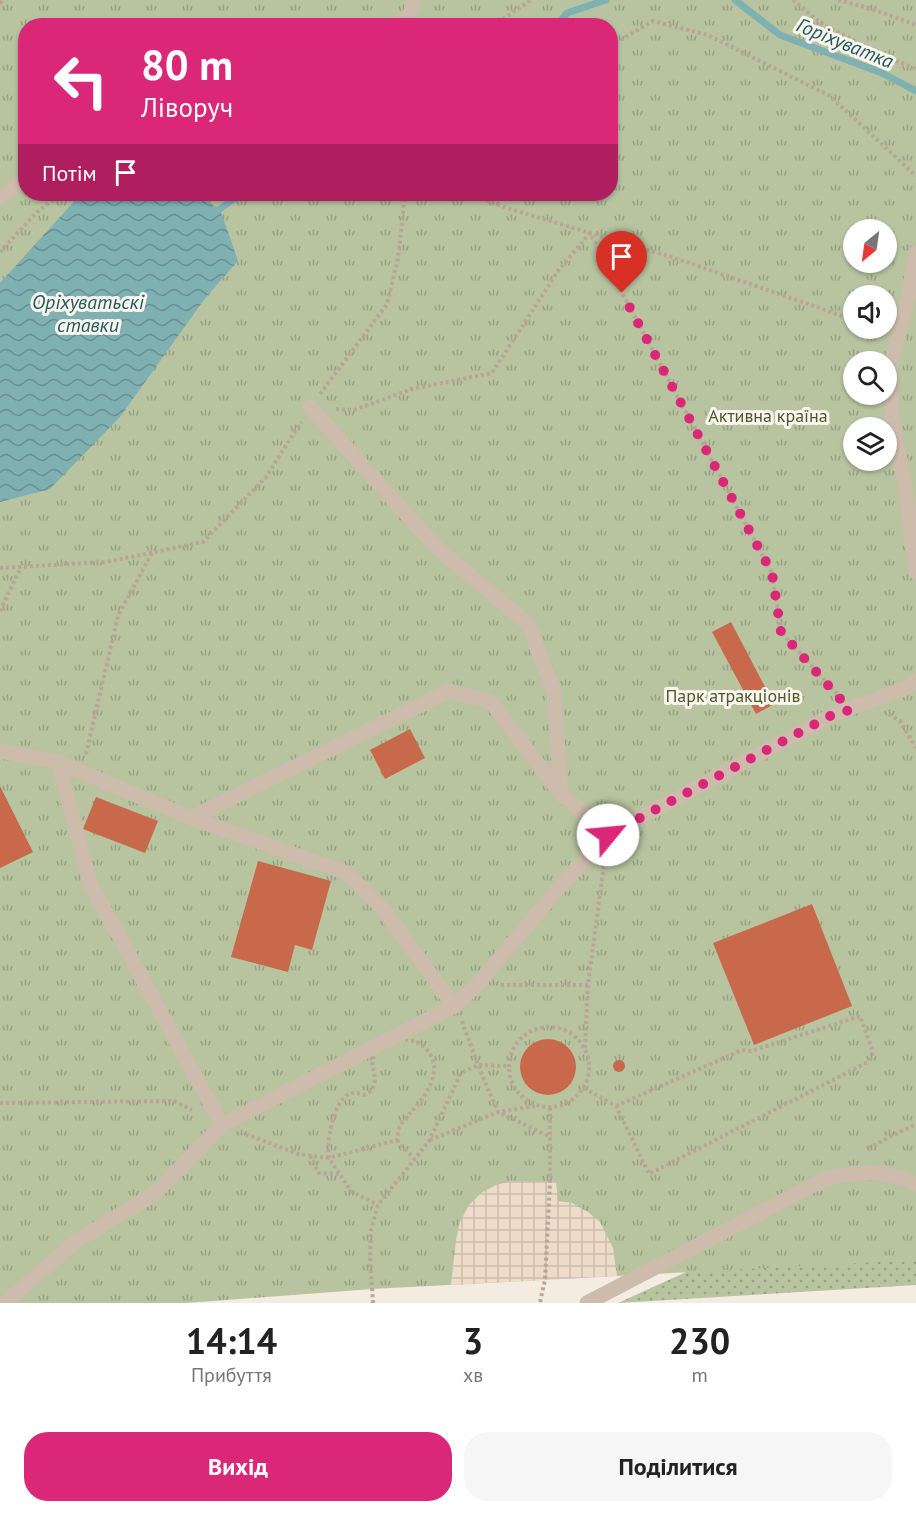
<!DOCTYPE html>
<html lang="uk">
<head>
<meta charset="utf-8">
<style>
  body { margin:0; font-family:"PT Sans",sans-serif; background:#f6f6f6; color:#222; height:100vh; display:flex; flex-direction:column; font-size:22px; white-space:nowrap }
  * { box-sizing:border-box; margin:0 }
  p { font-size:20px; color:#767676 }
  .icon { flex:none; width:33px; height:33px; fill:none; stroke:currentColor; stroke-width:2; stroke-linecap:round; stroke-linejoin:round }
  .map { position:relative; height:1303px; overflow:hidden }
  .drawer { display:flex; flex-direction:column; background:#fff; flex:1 }
  .drawer>* { flex:none }
  .top-card { position:absolute; left:18px; top:18px; width:600px; height:183px; border-radius:24px; box-shadow:0 2px 4px #0004; background:#db2777; color:#fff; overflow:hidden }
  .needle { width:39px; rotate:209deg }
  .controls { position:absolute; left:843px; top:219px; display:grid; gap:12px }
  .controls a { display:grid; place-items:center; width:54px; height:54px; border-radius:50%; background:#fff; box-shadow:0 2px 4px #0004; font-size:30px }
  .pin { position:absolute; display:grid; place-items:center; width:51px; height:51px; color:#fff; margin:-62px -26px; border-radius:50% 50% 50% 0; rotate:-45deg; box-shadow:0 0 6px #0007 }
  .pin .icon { rotate:45deg }
  .me { position:absolute; width:66px; margin:-33px; rotate:62deg; stroke-linejoin:round; filter:drop-shadow(0 0 4px #0008) }
  .turn { display:flex; align-items:center; gap:21px; height:126px; padding:0 24px; font-size:27px }
  .turn .icon { width:78px; height:78px; stroke-width:2.5 }
  .turn b { display:block; font-size:42px; line-height:51px }
  .then { display:flex; align-items:center; height:57px; padding:0 24px; background:#0003; gap:12px; font-size:22px }
  .eta { display:flex; justify-content:space-evenly; align-items:center; height:102px; text-align:center }
  .eta b { font-size:36px; font-weight:700; line-height:42px }
  .button { display:flex; gap:12px; margin-top:auto; padding:12px 24px }
  .button a { flex:1; height:69px; border-radius:24px; background:#db2777; color:#fff; font-size:24px; font-weight:700; line-height:69px; text-align:center }
  .button a+a { background:#f6f6f6; color:#222 }
  .map>svg:first-child { display:block }
  .grass { fill:url(#grass-dots) }
  .park { fill:url(#park-tufts); fill-rule:evenodd }
  .plaza { fill:url(#plaza-grid) }
  .water { fill:url(#water-waves) }
  .lines { fill:none; stroke-linecap:round; stroke-linejoin:round }
  .stream { stroke:#7fb0b2; stroke-width:7 }
  .building { fill:#c8694b }
  .path { stroke:#b9a596; stroke-width:4; stroke-dasharray:3 3; stroke-linecap:butt }
  .minor { stroke:#cdbbac; stroke-width:15 }
  .route { stroke:#db2777; stroke-width:10; stroke-dasharray:0 18 }
  .labels { text-anchor:middle; dominant-baseline:central; stroke-width:6; stroke-linejoin:round; paint-order:stroke }
  .park-label { font-size:18px; fill:#4a5a2e; stroke:#fbf5ee }
  .water-label { font-size:20px; font-style:italic; fill:#1f5a5e; stroke:#fbf5ee }
</style>
</head>
<body>
<div class="map">
<svg width="916" height="1303" viewBox="0 0 916 1303">
  <defs>
    <pattern id="grass-dots" width="8" height="8" patternUnits="userSpaceOnUse" patternTransform="scale(1.5)"><rect width="8" height="8" fill="#b8c4a0"/><path d="M2 2h.1M6 6h.1" fill="none" stroke="#97a083" stroke-width="1.8" stroke-linecap="round"/></pattern>
    <pattern id="park-tufts" width="24" height="20" patternUnits="userSpaceOnUse" patternTransform="scale(1.5)"><rect width="24" height="20" fill="#b8c4a0"/><path d="M3 7l-1-3M5 7V3M7 7l1-3M15 17l-1-3M17 17v-4M19 17l1-3" fill="none" stroke="#97a083"/></pattern>
    <pattern id="plaza-grid" width="8" height="8" patternUnits="userSpaceOnUse" patternTransform="scale(1.5)"><rect width="8" height="8" fill="#ecdcc8"/><path d="M0 4h8M4 0v8" fill="none" stroke="#cbbdac"/></pattern>
    <pattern id="water-waves" width="16" height="10" patternUnits="userSpaceOnUse" patternTransform="scale(1.5)"><rect width="16" height="10" fill="#7fb0b2"/><path d="M0 5q4-4 8 0t8 0" fill="none" stroke="#699091"/></pattern>
  </defs>
  <rect width="100%" height="100%" fill="#f4ebe1"/>
  <path class="grass" d="M840,1202L916,1215V1285L618,1303Z"/>
  <path class="park" d="M0,0H916V1260L372,1289L186,1303H0ZM26,26H610V194H26ZM854,230H886V262H854ZM854,296H886V328H854ZM854,362H886V394H854ZM854,428H886V460H854Z"/>
  <path class="plaza" d="M512,1181L556,1182L558,1201L572,1203L588,1212L600,1222L613,1248L617,1276L451,1285L456,1240L460,1222L469,1205L481,1193L496,1185Z"/>
  <path class="water" d="M91,194H195L220,209L238,261L206,297L120,417L50,489L0,502V283L78,197Z"/>
  <g class="lines">
    <path class="stream" d="M735,0L780,35L882,73L916,91
      M557,26L567,13L606,0
      M214,213L241,194"/>
  </g>
  <path class="building" d="M731,622L774,704L756,714L712,632Z
    M410,729L425,758L385,779L370,750Z
    M0,786L33,852L0,868Z
    M96,797L158,821L145,853L83,829Z
    M258,861L331,881L312,950L295,945L288,972L231,957Z
    M812,904L852,1006L754,1045L713,943Z
    M520 1067a28 28 0 1 1 56 0a28 28 0 1 1-56 0Z
    M613 1066a6 6 0 1 1 12 0a6 6 0 1 1-12 0Z"/>
  <g class="lines">
    <path class="path" d="M793,0L822,24L880,54L916,69
      M838,0L869,8L916,25
      M0,3L5,0
      M493,26L531,0
      M610,46L653,21L708,35L830,96L916,176
      M469,194L513,210L675,258L854,320
      M0,252L36,213L60,194
      M320,394L387,304L398,259L405,194
      M336,409L354,410L412,389L492,373L558,271L590,233L772,573L781,632L838,695
      M0,568L106,562L203,542L266,477L301,422
      M0,611L21,567
      M889,714L900,721L916,748
      M86,754L118,616L152,553
      M501,985H588
      M462,1021L478,1065L498,1112L551,1137
      M509 1067a40 40 0 1 1 80 0a40 40 0 1 1-80 0Z
      M393,1039C408,1039 421,1040 430,1054C442,1074 425,1097 411,1112C408,1116 402,1121 400,1126C398,1130 398,1136 397,1140L329,1158C326,1143 333,1102 349,1094C354,1092 359,1093 364,1095C393,1080 350,1058 393,1039Z
      M585,1048L588,985L604,865
      M584,1088L616,1106L649,1174L868,1062L873,1052L860,1016L751,1051L742,1050L616,1106
      M0,1103L174,1101L192,1110
      M246,1134L298,1154L329,1158L351,1191L378,1205
      M397,1140L414,1159
      M430,1140L498,1112L536,1106
      M868,1148L916,1124
      M310,1156L319,1173L339,1174
      M540,1302L545,1280L550,1182V1108
      M373,1303L370,1256L371,1230L378,1205L429,1141L461,1073L478,1065L509,1066"/>
    <path class="minor" d="M389,26L409,18L414,0
      M0,197L26,178
      M916,253L907,302L890,369L892,419L905,484L916,572
      M310,407L436,547L528,624L554,692L561,794
      M0,751L58,762L191,818L347,873L383,909L454,1006
      M58,762L90,883L222,1125
      M191,818L449,691L491,702L561,794L608,835
      M5,1303L76,1241L153,1195L222,1125L454,1006L477,985L564,882L608,835L834,714L904,689L916,681
      M587,1303L825,1179C859,1171 882,1169 916,1184"/>
  </g>
  <g class="lines">
    <path class="route" d="M608,835L834,714L850,710L781,632L772,573L622,293"/>
  </g>
  <g class="labels">
    <g class="park-label">
      <text x="768" y="415">Активна країна</text>
      <text x="733" y="695">Парк атракціонів</text>
    </g>
    <g class="water-label">
      <text transform="translate(845 43) rotate(22)">Горіхуватка</text>
      <text x="88" y="302">Оріхуватьскі<tspan x="88" dy="23">ставки</tspan></text>
    </g>
  </g>
</svg>
<div class="controls">
<a><svg class="needle" viewBox="-14 -14 28 28"><path d="M0-13l5 13h-10z" fill="#e53935"/><path d="M0 13l5-13h-10z" fill="#767676"/></svg></a>
<a><svg class="icon" aria-label="sound" viewBox="0 0 24 24"><path d="M4 9h4l5-4v14l-5-4H4zM17 9q2 3 0 6"/></svg></a>
<a><svg class="icon" aria-label="search" viewBox="0 0 24 24"><circle cx="10" cy="10" r="6"/><path d="M15 15l6 6"/></svg></a>
<a><svg class="icon" aria-label="layers" viewBox="0 0 24 24"><path d="M12 4l9 5-9 5-9-5zM3 14l9 5 9-5"/></svg></a>
</div>
<div class="pin" style="left:622px;top:293px;background:#d93025"><svg class="icon" aria-label="arrive" viewBox="0 0 24 24"><path d="M6 21V4h12l-3 4 3 4H6"/></svg></div>
<svg class="me" style="left:608px;top:835px" viewBox="-20 -20 40 40"><circle r="19" fill="#fff"/><path d="M0-13L10 11 0 6-10 11z" fill="#db2777"/></svg>
<div class="top-card">
<div class="turn"><svg class="icon" aria-label="left" viewBox="0 0 24 24"><path d="M17 20v-9H6M10 6l-5 5 5 5"/></svg><div><b>80 m</b>Ліворуч</div></div>
<div class="then">Потім<svg class="icon" aria-label="arrive" viewBox="0 0 24 24"><path d="M6 21V4h12l-3 4 3 4H6"/></svg></div>
</div>
</div>
<section class="drawer">
<div class="eta">
<div><b>14:14</b><p>Прибуття</p></div>
<div><b>3</b><p>хв</p></div>
<div><b>230</b><p>m</p></div>
</div>
<div class="button"><a>Вихід</a><a>Поділитися</a></div>
</section>
</body>
</html>
